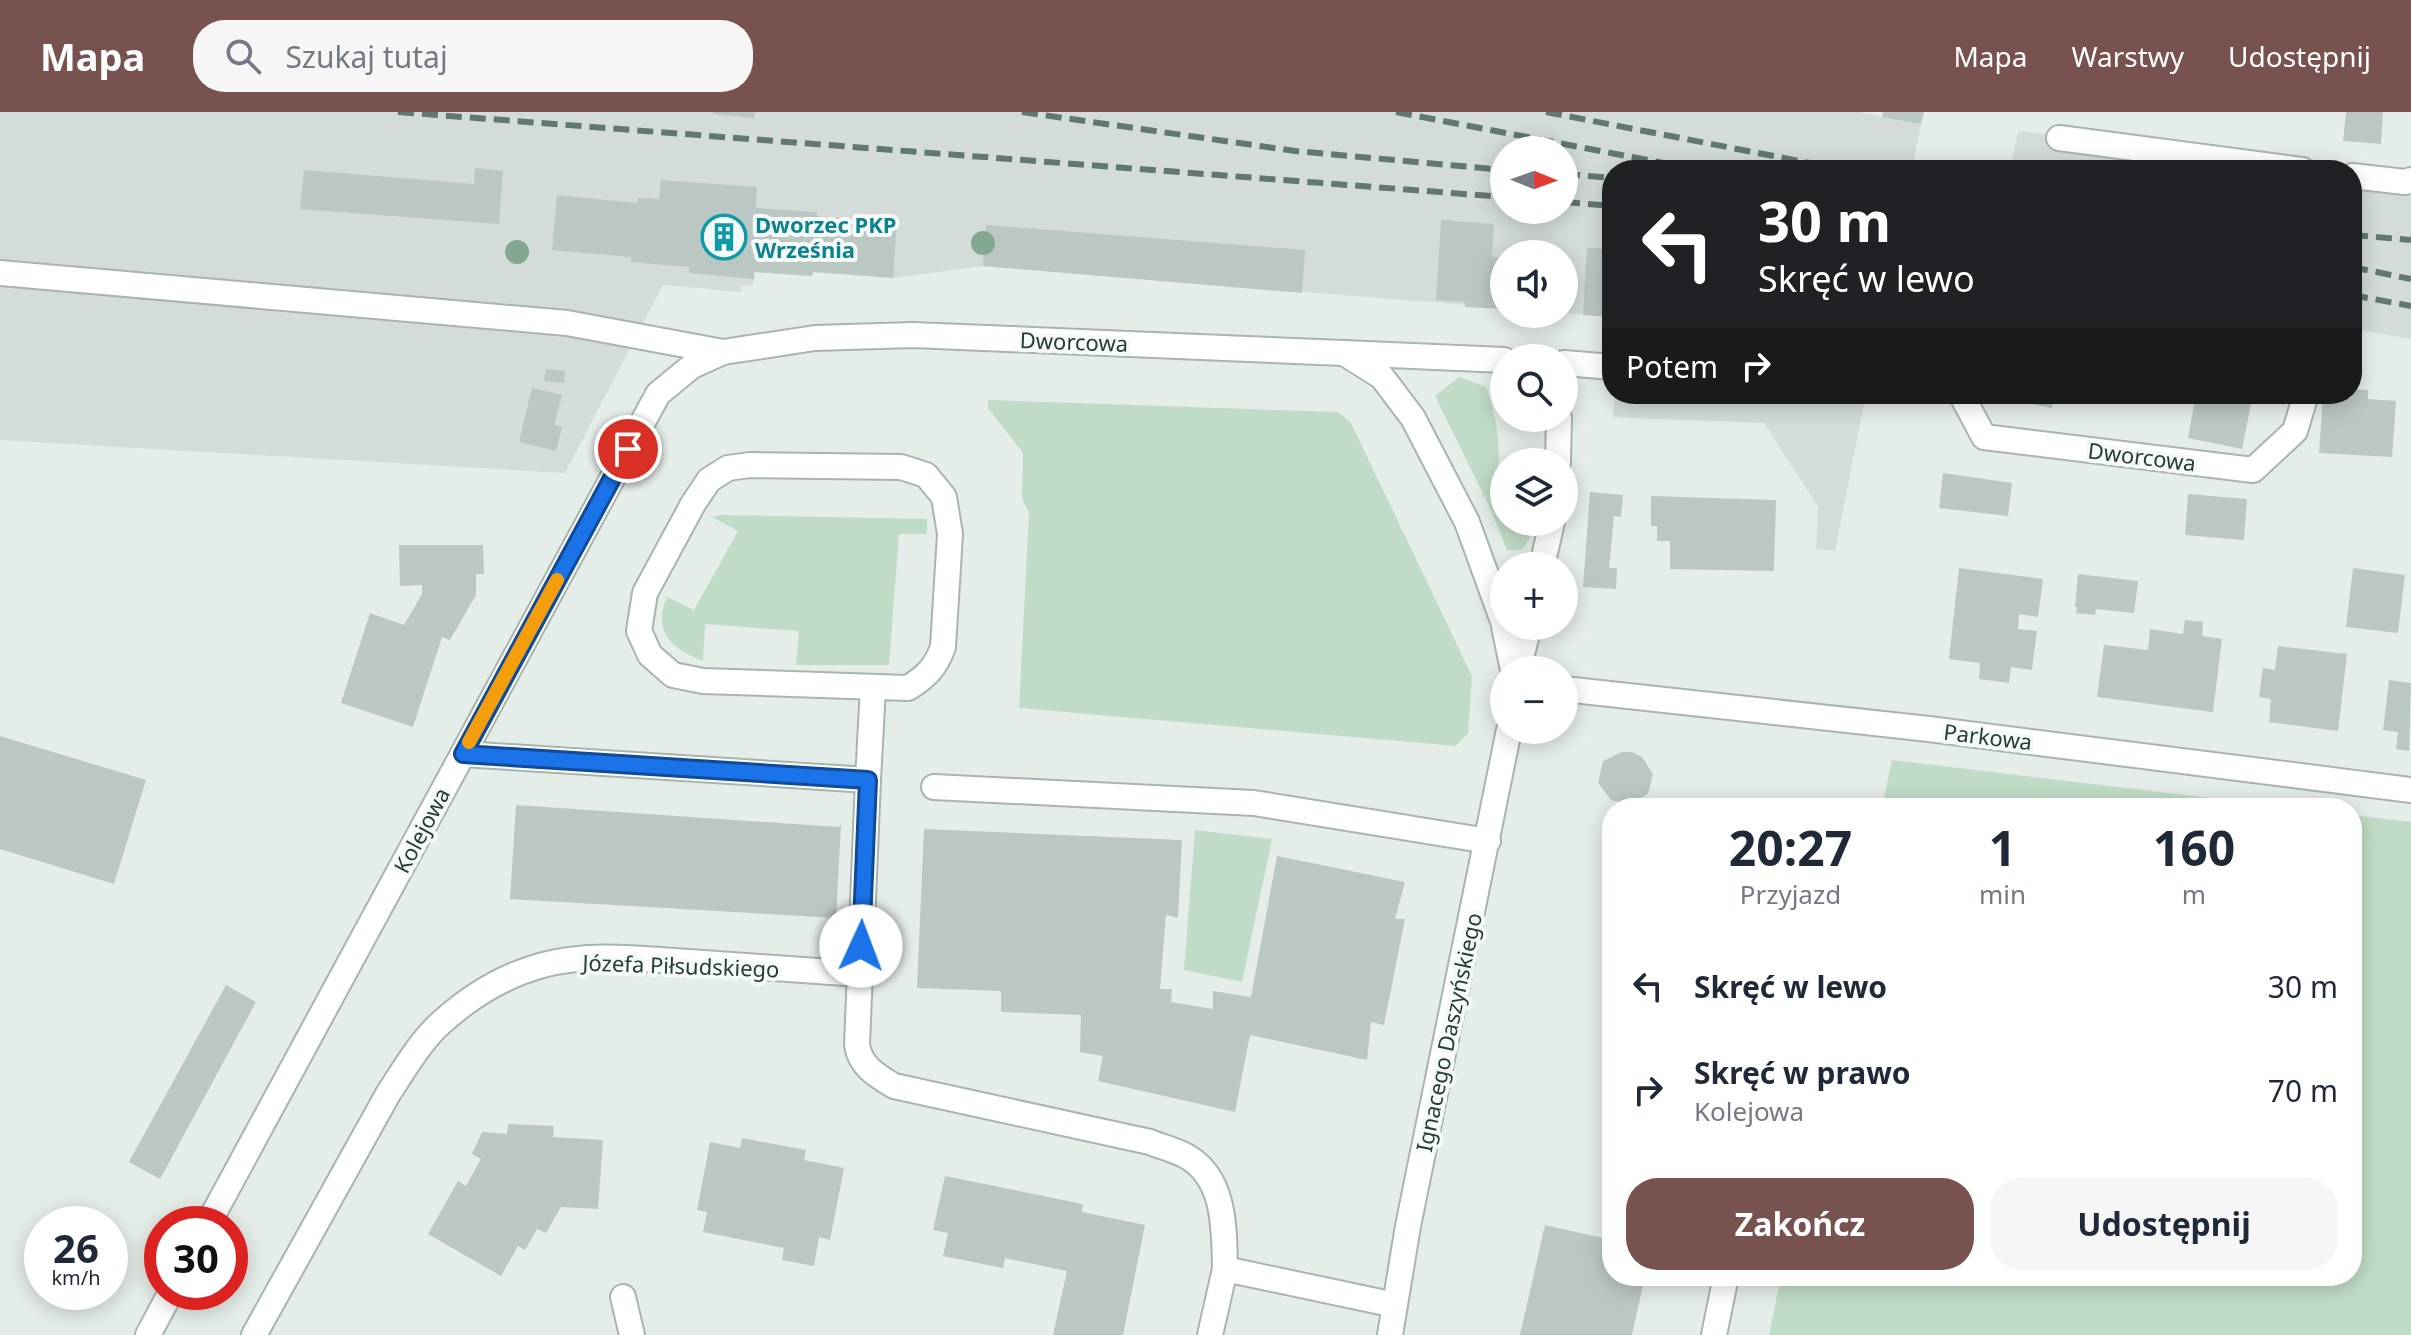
<!DOCTYPE html>
<html lang="pl">
<head>
<meta charset="utf-8">
<style>
  body { margin:0; font-family:"Noto Sans",sans-serif; background:#f6f6f7; color:#1f2937; height:100vh; display:flex; flex-direction:column; font-size:30px; white-space:nowrap }
  * { box-sizing:border-box; margin:0 }
  p { font-size:26px; color:#747a83 }
  .icon { flex:none; width:44px; height:44px; fill:none; stroke:currentColor; stroke-width:2; stroke-linecap:round; stroke-linejoin:round }
  .map { position:relative; flex:1; overflow:hidden }
  .sheet { position:absolute; left:1602px; top:686px; width:760px; height:488px; display:flex; flex-direction:column; background:#fff; border-radius:32px; box-shadow:0 4px 20px #0003 }
  .sheet>* { flex:none }
  .guide { position:absolute; left:1602px; top:48px; width:760px; height:244px; border-radius:32px; box-shadow:0 4px 20px #0003; background:#202124; color:#fff; overflow:hidden }
  .needle { width:52px; rotate:91deg }
  .fabs { position:absolute; left:1490px; top:24px; display:grid; gap:16px }
  .fabs a { display:grid; place-items:center; width:88px; height:88px; border-radius:50%; background:#fff; box-shadow:0 4px 20px #0003; font-size:40px }
  .speed { position:absolute; left:24px; top:1094px; display:flex; gap:16px; font-size:40px; font-weight:700; text-align:center }
  .speed>* { display:grid; place-content:center; width:104px; height:104px; border-radius:50%; background:#fff; box-shadow:0 4px 20px #0003; line-height:1 }
  .speed small { font-size:20px; font-weight:400 }
  .speed .limit { border:12px solid #d22; background:#fff; color:#111 }
  .pin { position:absolute; display:grid; place-items:center; width:68px; height:68px; color:#fff; margin:-34px; border:4px solid #fff; border-radius:50%; box-shadow:0 2px 8px #0007 }
  .me { position:absolute; width:88px; margin:-44px; rotate:2deg; stroke-linejoin:round; filter:drop-shadow(0 0 6px #0008) }
  .turn { display:flex; align-items:center; gap:28px; height:168px; padding:0 24px; font-size:36px }
  .turn .icon { width:104px; height:104px; stroke-width:2.5 }
  .turn b { display:block; font-size:56px; line-height:68px }
  .then { display:flex; align-items:center; height:76px; padding:0 24px; background:#0003; gap:16px; font-size:30px }
  .eta { display:flex; justify-content:space-evenly; align-items:center; height:136px; text-align:center }
  .eta b { font-size:48px; font-weight:700; line-height:56px }
  .cta { display:flex; gap:16px; margin-top:auto; padding:16px 24px }
  .cta a { flex:1; height:92px; border-radius:32px; background:#78524e; color:#fff; font-size:32px; font-weight:700; line-height:92px; text-align:center }
  .cta a+a { background:#f6f6f7; color:#1f2937 }
  ul { padding:0; list-style:none }
  li { display:flex; align-items:center; gap:24px; height:104px; padding:0 24px }
  li div { flex:1 }
  li b { display:block; font-size:30px }
  li em { font-style:normal }
  header { display:flex; align-items:center; gap:48px; box-sizing:border-box; height:112px; padding:0 40px; background:#78524e; color:#fff }
  header strong { font-size:38px }
  nav { display:flex; gap:44px; margin-inline-start:auto; font-size:28px }
  .search { width:560px; height:72px; background:#f6f6f7; display:flex; align-items:center; gap:20px; box-sizing:border-box; padding:0 28px; border-radius:32px; color:#747a83; font-size:30px }
  .map>svg:first-child { display:block }
  .built { fill:#d3dcd8; fill-rule:evenodd }
  .green { fill:#c0dcc6 }
  .building { fill:#bac7c2 }
  .lines { fill:none; stroke-linecap:round; stroke-linejoin:round }
  .service-casing { stroke:#a8b5af; stroke-width:28 }
  .minor-casing { stroke:#a8b5af; stroke-width:28 }
  .tertiary-casing { stroke:#a8b5af; stroke-width:28 }
  .service { stroke:#fff; stroke-width:24 }
  .minor { stroke:#fff; stroke-width:24 }
  .tertiary { stroke:#fff; stroke-width:24 }
  .rail { stroke:#607871; stroke-width:6; stroke-dasharray:16 8; stroke-linecap:butt }
  .tree { fill:#83a890 }
  .route-casing { stroke:#114b97; stroke-width:20 }
  .route { stroke:#1a73e8; stroke-width:14 }
  .slow { stroke:#f59e0b; stroke-width:14 }
  .labels { text-anchor:middle; dominant-baseline:central; stroke-width:8; stroke-linejoin:round; paint-order:stroke }
  .culture-label { font-size:22px; font-weight:bold; fill:#0d838f; stroke:#f5f9f7; text-anchor:start }
  .street-label { font-size:22px; fill:#253d35; stroke:#f5f9f7 }
</style>
</head>
<body>
<header>
<strong>Mapa</strong>
<div class="search"><svg class="icon" aria-label="search" viewBox="0 0 24 24"><circle cx="10" cy="10" r="6"/><path d="M15 15l6 6"/></svg>Szukaj tutaj</div>
<nav><a>Mapa</a><a>Warstwy</a><a>Udostępnij</a></nav>
</header>
<div class="map">
<svg width="2411" height="1223" viewBox="0 0 2411 1223">
  <rect width="100%" height="100%" fill="#e5ede9"/>
  <path class="built" d="M0,0H1858L1921,12L1912,58H1612V205L1564,201V142H1504V196L983,154L893,166L813,160L812,164L755,160L753,174L741,173V180L663,173L565,361L0,328ZM1504,38H1564V98H1504Z
    M2018,19L2394,61L2411,53V227L2352,217V58H2010Z
    M1615,282H1866L1835,439L1816,437L1818,395L1764,311L1613,305Z"/>
  <path class="green" d="M1459,265L1486,275C1502,320 1499,341 1497,388L1504,390V410H1533L1529,427L1522,438H1507L1489,394L1435,284Z
    M988,288L1338,300L1351,311L1472,564L1468,621L1456,634L1019,596L1029,401L1022,386L1023,341L988,296Z
    M720,403L927,407V422H899L889,553H796L799,519L705,512L703,549C672,537 652,520 667,485L694,498L738,419L712,405Z
    M1892,648L2295,696H1882Z
    M2352,703L2411,710V1223H1769L1781,1164H2352Z
    M1195,718L1272,727L1242,870L1184,858Z"/>
  <path class="building" d="M713,0H755L754,6L713,2Z
    M1883,0H1924L1921,12L1882,5Z
    M2346,0H2383L2381,32L2343,29Z
    M475,56L503,59L499,112L300,97L304,58L474,72Z
    M661,68L757,75L756,96L817,100V104L897,110L893,166L813,160L812,164L754,160V167L689,161V155L631,150V145L552,138L557,83L637,91L638,86L659,87Z
    M1441,108L1494,112L1492,145L1502,146L1500,164L1491,163L1490,178L1504,179V197L1465,195V190L1436,188Z
    M986,113L1305,138L1302,181L983,154Z
    M1587,136L1612,137V205L1583,203Z
    M546,257L565,259L564,271L544,269Z
    M532,276L562,283L554,313L562,315L556,339L519,330Z
    M2352,277L2368,278V287L2396,289L2392,345L2319,341L2323,285L2351,286Z
    M1999,282H2055L2052,296L1998,285Z
    M2196,282H2253L2242,337L2188,326Z
    M1943,361L2012,371L2008,404L1939,396Z
    M1590,380L1623,383L1621,405L1614,404L1609,456H1617L1616,477L1583,475Z
    M2188,382L2247,387L2244,428L2185,423Z
    M1651,384L1776,388L1774,459L1670,457V429H1657V414H1651Z
    M399,433H483L484,462H476V483L450,528L442,525L413,615L341,591L370,501L404,513L422,482V473L400,474Z
    M1959,456L2043,467L2038,505L2019,502L2018,517L2037,519L2032,558L2011,555L2009,571L1979,567L1980,551L1949,547Z
    M2353,456L2405,463L2398,521L2346,515Z
    M2078,462L2138,469L2134,501L2096,497L2095,503L2076,501L2077,495H2075Z
    M2185,508L2203,510L2202,524L2222,527L2213,600L2097,585L2104,533L2148,538L2150,517L2183,522Z
    M2278,534L2347,542L2338,619L2269,610L2271,587L2259,585L2263,556L2275,558Z
    M2389,568L2411,571L2409,639L2396,637L2398,620L2383,618Z
    M0,624L146,668L114,772L0,737Z
    M1622,640H1632L1642,645L1653,662L1648,682L1630,693L1611,688L1598,671L1603,649Z
    M516,693L838,715L841,713L836,806L510,787Z
    M924,717L1182,728L1178,806L1166,803L1160,877H1172L1171,890L1213,897V879L1251,885L1277,744L1405,770L1395,807H1405L1384,913L1371,910L1367,948L1250,923L1235,1000L1098,969L1103,944L1080,940L1081,903L1001,900V879L917,876Z
    M226,873L256,890L160,1067L129,1050Z
    M508,1012L554,1014L553,1025L603,1028L598,1097L561,1095L546,1121L537,1117L525,1138L518,1134L501,1164L428,1122L458,1069L466,1074L481,1047L472,1042L482,1020L507,1022Z
    M742,1026L806,1038L804,1048L844,1056L830,1128L819,1125L814,1154L782,1148L784,1136L703,1120L707,1100L697,1098L710,1030L740,1036Z
    M945,1064L1083,1092L1082,1100L1145,1113L1123,1223H1053L1067,1159L1005,1146L1003,1156L943,1144L948,1121L933,1118Z
    M1545,1113L1612,1128V1164H1645L1632,1223H1520Z"/>
  <g class="lines">
    <g class="service-casing">
      <path id="service" d="M2059,26L2302,58
        M2352,64L2405,70L2411,68
        M0,161L567,211L723,240
        M750,353L901,355L926,363L944,385L950,422L943,535C936,555 926,565 908,576L703,569L673,563L650,543L639,519L645,481L693,392L709,368L728,356Z
        M868,668L873,575
        M934,675L1254,691L1488,729
        M1210,1223L1225,1157"/>
    </g>
    <g class="minor-casing">
      <path id="minor" d="M1344,241L1504,248
        M1564,251L1612,255
        M1961,282L1984,325L2253,358L2295,319L2306,282
        M1558,350L1559,306
        M1542,454L1552,410
        M1518,558L1529,514
        M1564,577L1929,617L2411,678
        M463,642L868,668L857,933C860,954 877,964 894,974L1150,1030C1162,1035 1175,1038 1186,1044C1226,1066 1224,1118 1225,1157L1395,1193
        M623,1185L632,1223
        M254,1223L388,982C404,958 420,929 443,909C471,884 506,863 543,853C590,840 642,847 689,850C746,854 803,858 860,862"/>
    </g>
    <g class="tertiary-casing">
      <path id="tertiary" d="M1504,514L1513,558
        M208,1112L658,282L692,254L723,240L815,226L913,223L1344,241L1382,265L1413,306L1467,410L1504,512
        M148,1223L171,1180
        M1390,1223L1408,1114L1509,618
        M1714,1223L1726,1164"/>
    </g>
    <use href="#service" class="service"/>
    <use href="#minor" class="minor"/>
    <use href="#tertiary" class="tertiary"/>
    <path class="rail" d="M398,0L1504,85
      M1022,0L1295,39L1504,58
      M1396,0L1700,58
      M1546,0L1846,58
      M1564,62L1612,66
      M1564,90L1612,94
      M2352,123L2411,128
      M2352,155L2411,167
      M2352,183L2411,194"/>
  </g>
  <g class="tree">
    <circle cx="983" cy="131" r="12"/>
    <circle cx="517" cy="140" r="12"/>
  </g>
  <g class="lines">
    <g class="route-casing">
      <path id="route" d="M628,337L463,642L868,668L861,834"/>
    </g>
    <use href="#route" class="route"/>
    <path class="slow" d="M469,630L557,468"/>
  </g>
  <defs>
    <g id="building-ring" transform="scale(2.3)"><circle r="9.5" fill="#f5f9f7" stroke="#0f9aa8" stroke-width="1.5"/><path d="M-4-6H4V6H1V3H-1V6H-4ZM-2.5-4.3h1.7v1.8h-1.7ZM.8-4.3h1.7v1.8H.8ZM-2.5-1h1.7V.8h-1.7ZM.8-1h1.7V.8H.8Z" fill="#0f9aa8"/></g>
  </defs>
  <g fill-rule="evenodd">
    <use href="#building-ring" x="724" y="125"/>
  </g>
  <g class="labels">
    <g class="culture-label">
      <text x="755" y="112">Dworzec PKP<tspan x="755" dy="25">Września</tspan></text>
    </g>
    <g class="street-label">
      <text transform="translate(1074 229) rotate(2)">Dworcowa</text>
      <text transform="translate(2142 344) rotate(7)">Dworcowa</text>
      <text transform="translate(1988 624) rotate(7)">Parkowa</text>
      <text transform="translate(421 718) rotate(-62)">Kolejowa</text>
      <text transform="translate(681 853) rotate(2)">Józefa Piłsudskiego</text>
      <text transform="translate(1448 920) rotate(-78)">Ignacego Daszyńskiego</text>
    </g>
  </g>
</svg>
<div class="fabs">
<a><svg class="needle" viewBox="-14 -14 28 28"><path d="M0-13l5 13h-10z" fill="#e53935"/><path d="M0 13l5-13h-10z" fill="#747a83"/></svg></a>
<a><svg class="icon" aria-label="sound" viewBox="0 0 24 24"><path d="M4 9h4l5-4v14l-5-4H4zM17 9q2 3 0 6"/></svg></a>
<a><svg class="icon" aria-label="search" viewBox="0 0 24 24"><circle cx="10" cy="10" r="6"/><path d="M15 15l6 6"/></svg></a>
<a><svg class="icon" aria-label="layers" viewBox="0 0 24 24"><path d="M12 4l9 5-9 5-9-5zM3 14l9 5 9-5"/></svg></a>
<a>+</a>
<a>−</a>
</div>
<div class="speed"><div>26<small>km/h</small></div><div class="limit">30</div></div>
<div class="pin" style="left:628px;top:337px;background:#d93025"><svg class="icon" aria-label="arrive" viewBox="0 0 24 24"><path d="M6 21V4h12l-3 4 3 4H6"/></svg></div>
<svg class="me" style="left:861px;top:834px" viewBox="-20 -20 40 40"><circle r="19" fill="#fff"/><path d="M0-13L10 11 0 6-10 11z" fill="#1a73e8"/></svg>
<div class="guide">
<div class="turn"><svg class="icon" aria-label="left" viewBox="0 0 24 24"><path d="M17 20v-9H6M10 6l-5 5 5 5"/></svg><div><b>30 m</b>Skręć w lewo</div></div>
<div class="then">Potem<svg class="icon" aria-label="right" viewBox="0 0 24 24"><path d="M7 20v-9h11M14 6l5 5-5 5"/></svg></div>
</div>
<section class="sheet">
<div class="eta">
<div><b>20:27</b><p>Przyjazd</p></div>
<div><b>1</b><p>min</p></div>
<div><b>160</b><p>m</p></div>
</div>
<ul>
<li><svg class="icon" aria-label="left" viewBox="0 0 24 24"><path d="M17 20v-9H6M10 6l-5 5 5 5"/></svg><div><b>Skręć w lewo</b></div><em>30 m</em></li>
<li><svg class="icon" aria-label="right" viewBox="0 0 24 24"><path d="M7 20v-9h11M14 6l5 5-5 5"/></svg><div><b>Skręć w prawo</b><p>Kolejowa</p></div><em>70 m</em></li>
</ul>
<div class="cta"><a>Zakończ</a><a>Udostępnij</a></div>
</section>
</div>
</body>
</html>
